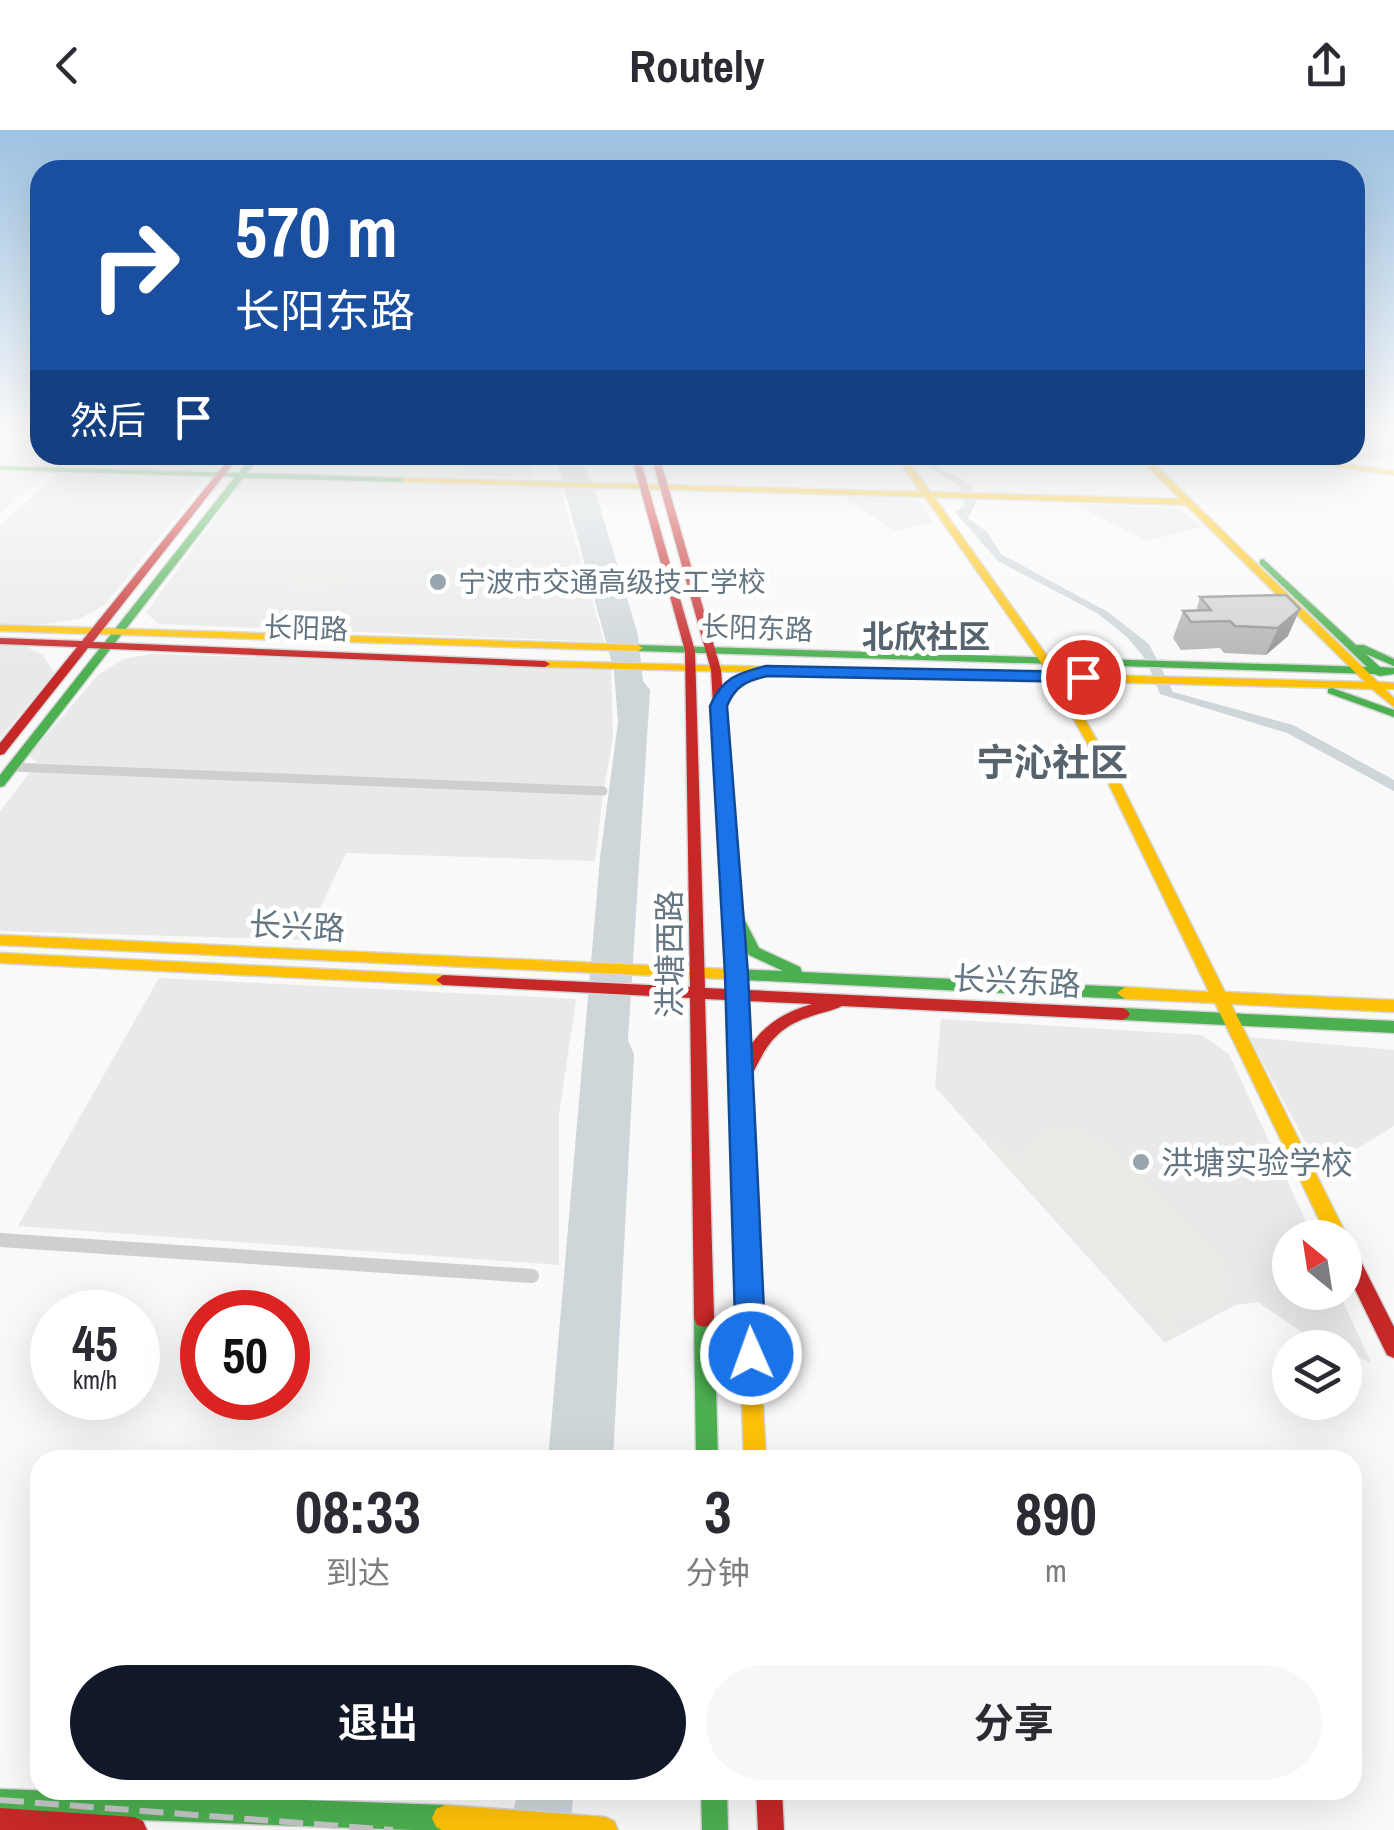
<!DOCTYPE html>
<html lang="zh">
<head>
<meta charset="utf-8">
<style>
  body { margin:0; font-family:"Archivo Narrow","Noto Sans SC",sans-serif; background:#f7f7f7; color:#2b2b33; height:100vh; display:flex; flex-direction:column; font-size:38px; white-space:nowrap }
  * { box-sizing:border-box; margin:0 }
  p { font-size:32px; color:#7c7c81 }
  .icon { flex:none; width:55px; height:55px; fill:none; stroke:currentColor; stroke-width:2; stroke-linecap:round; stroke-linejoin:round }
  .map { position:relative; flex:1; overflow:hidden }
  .drawer { position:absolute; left:30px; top:1320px; width:1332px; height:350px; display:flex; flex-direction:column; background:#fff; border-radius:30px; box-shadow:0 10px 40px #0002 }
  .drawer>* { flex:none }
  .hud { position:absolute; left:30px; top:30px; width:1335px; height:305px; border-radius:30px; box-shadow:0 10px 40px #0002; background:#1a4fa0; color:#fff; overflow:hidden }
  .needle { width:65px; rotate:330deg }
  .controls { position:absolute; left:1272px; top:1090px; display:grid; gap:20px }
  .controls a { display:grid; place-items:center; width:90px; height:90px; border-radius:50%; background:#fff; box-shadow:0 10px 40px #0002; font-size:50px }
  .speed { position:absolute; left:30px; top:1160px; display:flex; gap:20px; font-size:50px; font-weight:700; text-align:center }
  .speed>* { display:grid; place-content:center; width:130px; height:130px; border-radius:50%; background:#fff; box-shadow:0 10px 40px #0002; line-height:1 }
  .speed small { font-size:25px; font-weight:400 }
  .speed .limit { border:15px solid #d22; background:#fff; color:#111 }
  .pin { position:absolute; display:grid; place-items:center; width:85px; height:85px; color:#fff; margin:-42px; border:5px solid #fff; border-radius:50%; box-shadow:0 2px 10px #0007 }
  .me { position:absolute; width:110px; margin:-55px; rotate:358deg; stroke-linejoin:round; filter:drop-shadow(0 0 8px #0008) }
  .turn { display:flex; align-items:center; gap:35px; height:210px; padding:0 40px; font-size:45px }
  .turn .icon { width:130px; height:130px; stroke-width:2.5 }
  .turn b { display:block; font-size:70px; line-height:85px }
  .then { display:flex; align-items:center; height:95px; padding:0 40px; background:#0003; gap:20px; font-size:38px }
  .eta { display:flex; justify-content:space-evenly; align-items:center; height:170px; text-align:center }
  .eta b { font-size:60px; font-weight:700; line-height:70px }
  .cta { display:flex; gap:20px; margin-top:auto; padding:20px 40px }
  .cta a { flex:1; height:115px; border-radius:60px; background:#111827; color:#fff; font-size:40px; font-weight:700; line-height:115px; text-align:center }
  .cta a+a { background:#f7f7f7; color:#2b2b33 }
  header { display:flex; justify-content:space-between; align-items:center; height:130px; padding:0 40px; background:#fff; font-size:45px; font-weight:700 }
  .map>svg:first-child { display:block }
  .built { fill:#e8e9e9 }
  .green { fill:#e8ebe6 }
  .water { fill:#ced6d9 }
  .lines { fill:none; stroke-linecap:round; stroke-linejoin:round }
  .fast-casing { stroke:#d5d6d7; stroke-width:3 }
  .slow-casing { stroke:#d5d6d7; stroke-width:3 }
  .jam-casing { stroke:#d5d6d7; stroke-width:3 }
  .street-far1 { stroke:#cecfd0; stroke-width:9 }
  .street { stroke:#cecfd0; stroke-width:14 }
  .fast { fill:#4caf50; fill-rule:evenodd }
  .slow { fill:#ffc107; fill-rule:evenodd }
  .jam { fill:#c62828; fill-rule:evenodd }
  .rail { stroke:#c3c5c6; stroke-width:6; stroke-dasharray:24 11; stroke-linecap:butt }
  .wall { fill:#b3b5b5 }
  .shaded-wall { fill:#929394 }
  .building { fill:#d0d2d3; stroke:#929394; stroke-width:2.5 }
  .route { fill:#1a73e8; stroke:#114b97; stroke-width:2.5 }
  .poi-dot { fill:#99a4ac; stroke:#fff; stroke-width:4 }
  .labels { text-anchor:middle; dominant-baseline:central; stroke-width:10; stroke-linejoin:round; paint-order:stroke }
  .far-poi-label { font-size:28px; fill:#657683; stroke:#fff; text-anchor:start }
  .far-street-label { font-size:28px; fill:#657683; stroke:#fff }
  .far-quarter-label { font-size:32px; font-weight:bold; fill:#57646e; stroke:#fff }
  .street-label { font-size:32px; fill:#657683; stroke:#fff }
  .poi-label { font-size:32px; fill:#657683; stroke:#fff; text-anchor:start }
  .quarter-label { font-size:38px; font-weight:bold; fill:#57646e; stroke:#fff }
</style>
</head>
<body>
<header><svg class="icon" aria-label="back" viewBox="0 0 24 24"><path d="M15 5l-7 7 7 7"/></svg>Routely<svg class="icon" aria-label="share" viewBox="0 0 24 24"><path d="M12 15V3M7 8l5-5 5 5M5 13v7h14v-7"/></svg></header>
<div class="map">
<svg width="1394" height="1700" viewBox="0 0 1394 1700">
  <rect width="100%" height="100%" fill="#f9f9f9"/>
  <path class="built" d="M0,301H40V325H65L52,337L0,336Z
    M1355,301H1394V327L1368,331L1320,325H1355Z
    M80,325H227L214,338L198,342L65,338Z
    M514,325H528L533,347L459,346L464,335Z
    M0,342H48L0,384Z
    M59,342L196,347L203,353L105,475L79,489L45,494H0V395Z
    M244,348L560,357L604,512L159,494L146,483Z
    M838,366L912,370L921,374L933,392L896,401Z
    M1073,374L1176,378L1203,396L1148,411Z
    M0,515L25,516L43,525L54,543L0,608Z
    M152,524L611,538L613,607L604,659L37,633L29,625L98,545L123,529Z
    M31,641L603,664L595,731L346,723L305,810L0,801V681Z
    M159,848L576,869L559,985V1135L18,1096Z
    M941,889L1202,905L1229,924L1313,1107L1290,1108V1162L1339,1163L1371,1233L1303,1203L1258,1172L1235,1175L1165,1213L935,957Z
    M1249,907L1394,920V996L1321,1041Z"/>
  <path class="green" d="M328,403L362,405L371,415L344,453L320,458L301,454L296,461H286Z
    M1070,998L1105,1012L1222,1131L1228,1149L1226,1168L1206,1185L1170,1187L1182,1201L1172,1208L990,1014L1000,1009L1022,1031C1025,1006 1047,999 1070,998Z"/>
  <path class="water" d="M555,325H577L593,353L638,505L643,551L650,560L628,910L634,924L613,1330H548L600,728L618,592L614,541Z
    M909,325H919L971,355L976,373L968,388L987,402L1001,424L1108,482L1149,514L1173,562L1293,595L1394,650V661L1287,603L1160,564L1146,530L1127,507L1097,483L998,431L955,382L965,375L959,355Z
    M518,1660H574L570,1700H509Z"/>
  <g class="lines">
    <g class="fast-casing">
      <path id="fast" d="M253,325H261L247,343L404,348L408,350L404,352L243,348L4,656L0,657V645L235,347L0,340V336L239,343Z
        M1263,429L1356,515H1364L1394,529V536L1366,524L1380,537L1394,538V544L1380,546L1374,544L638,521L633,518L638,515L1367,537L1260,434V430Z
        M1332,558L1394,580V587L1328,563V559Z
        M738,785L743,787L759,818L800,837L802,842L1125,857L1133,863L1125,869L726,849L719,844L726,839L783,841L749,825L731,790Z
        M1122,878L1394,891V903L1122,890L1117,888L1114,884L1117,880Z
        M704,1179L711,1181L714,1188L718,1330H696L694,1188L697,1181Z
        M0,1659L445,1675L454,1679L458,1688L454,1697L448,1700H412L0,1685Z
        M701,1660H727L728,1700H702Z"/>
    </g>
    <g class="slow-casing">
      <path id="slow" d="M895,325H903L930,362L1180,369L1136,325H1145L1378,552L1394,553V559H1385L1394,568V577L1372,559L1063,551L1115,642L1225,862L1394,870V882L1231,874L1345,1102L1347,1108L1345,1113V1108H1328L1215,873L1125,869L1117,863L1125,857L1209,862L1103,642L1052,550L545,537L540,534L545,531L1049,544L925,367L404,352L400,350L404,348L921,362ZM934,367L1186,375L1365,552L1060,544Z
        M1258,325H1279L1394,341V345Z
        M0,495L638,515L643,518L638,521L0,501Z
        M726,691L732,695L766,1330H744L726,849L0,815V805L725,839L720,695Z
        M0,823L443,845L450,850L443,855L0,833Z
        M445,1675L605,1687L614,1691L618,1700H442L436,1697L432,1688L436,1679Z"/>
    </g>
    <g class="jam-casing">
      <path id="jam" d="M232,325H240L93,512L545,531L550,534L545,537L88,518L4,624L0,625V613L77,517L0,514V508L82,511Z
        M631,325H639L695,521L705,858L1122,878L1127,880L1130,884L1127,888L1122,890L842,876C833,881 822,882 812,886C777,897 767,914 752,945H740L738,941C752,904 774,885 812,874L705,869L714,1188L711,1195L704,1197L697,1195L694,1188L690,868L443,855L436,850L443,845L690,857L685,521Z
        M651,325H659L721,540L732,695L726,699L720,695L711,540Z
        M1345,1112L1352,1114L1394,1197V1228L1387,1225L1345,1139Z
        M756,1660H782L784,1700H758Z
        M0,1678L134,1687L143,1691L147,1700H0Z"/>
    </g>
    <path class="street-far1" d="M12,637L603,661"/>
    <path class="street" d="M0,1110L532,1146"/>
    <use href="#fast" class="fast"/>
    <use href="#slow" class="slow"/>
    <use href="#jam" class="jam"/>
    <path class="rail" d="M0,1670L393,1700"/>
  </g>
  <path class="wall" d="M1286,465L1288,506L1266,525L1224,523L1220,518L1181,520L1173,508L1183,481H1196L1200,467Z"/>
  <path class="shaded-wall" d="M1300,479L1288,506L1266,525L1278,498Z"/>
  <path class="building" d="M1286,465L1300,479L1278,498L1235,496L1230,491L1191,492L1183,481L1211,480L1200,467Z"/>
  <linearGradient id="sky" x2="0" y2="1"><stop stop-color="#9dc2e2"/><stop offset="0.56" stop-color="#fcfcfc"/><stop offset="1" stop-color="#fcfcfc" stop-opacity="0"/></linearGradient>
  <rect width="1394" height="539" fill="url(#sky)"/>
  <path class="route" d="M766,536L1083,542L1091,547L1083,552L767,546C746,551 735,556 727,576L748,844L766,1224L762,1235L751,1239L740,1235L736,1224L725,844L710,576C722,548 738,543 766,536Z"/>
  <g class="poi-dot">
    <circle cx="438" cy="452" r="10"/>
    <circle cx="1141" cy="1032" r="10"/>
  </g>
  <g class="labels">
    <g class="far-poi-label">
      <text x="458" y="452">宁波市交通高级技工学校</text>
    </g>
    <g class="far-street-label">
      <text transform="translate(306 498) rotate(2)">长阳路</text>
      <text transform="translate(757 498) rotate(2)">长阳东路</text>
    </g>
    <g class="far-quarter-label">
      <text x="926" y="506">北欣社区</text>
    </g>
    <g class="street-label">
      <text transform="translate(297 796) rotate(3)">长兴路</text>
      <text transform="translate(669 824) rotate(-90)">洪塘西路</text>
      <text transform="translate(1017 851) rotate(3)">长兴东路</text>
    </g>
    <g class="poi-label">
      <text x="1161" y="1032">洪塘实验学校</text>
    </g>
    <g class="quarter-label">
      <text x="1052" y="632">宁沁社区</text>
    </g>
  </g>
</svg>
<div class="controls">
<a><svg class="needle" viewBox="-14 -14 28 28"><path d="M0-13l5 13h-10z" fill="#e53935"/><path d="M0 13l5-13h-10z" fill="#7c7c81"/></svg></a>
<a><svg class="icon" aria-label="layers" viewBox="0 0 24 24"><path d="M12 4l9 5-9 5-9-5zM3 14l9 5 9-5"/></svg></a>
</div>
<div class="speed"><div>45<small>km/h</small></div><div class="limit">50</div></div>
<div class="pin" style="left:1083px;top:547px;background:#d93025"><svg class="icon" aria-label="arrive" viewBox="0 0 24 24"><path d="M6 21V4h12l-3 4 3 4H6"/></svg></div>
<svg class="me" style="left:751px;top:1224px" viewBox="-20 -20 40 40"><circle r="17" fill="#1a73e8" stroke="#fff" stroke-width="3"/><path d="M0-11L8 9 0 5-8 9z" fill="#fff"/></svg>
<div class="hud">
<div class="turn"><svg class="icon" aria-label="right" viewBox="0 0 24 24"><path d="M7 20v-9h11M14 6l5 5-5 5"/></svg><div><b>570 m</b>长阳东路</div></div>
<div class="then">然后<svg class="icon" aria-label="arrive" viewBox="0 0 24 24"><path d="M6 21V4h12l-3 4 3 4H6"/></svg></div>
</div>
<section class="drawer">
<div class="eta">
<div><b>08:33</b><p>到达</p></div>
<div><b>3</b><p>分钟</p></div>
<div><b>890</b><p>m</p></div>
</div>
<div class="cta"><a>退出</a><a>分享</a></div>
</section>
</div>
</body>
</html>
